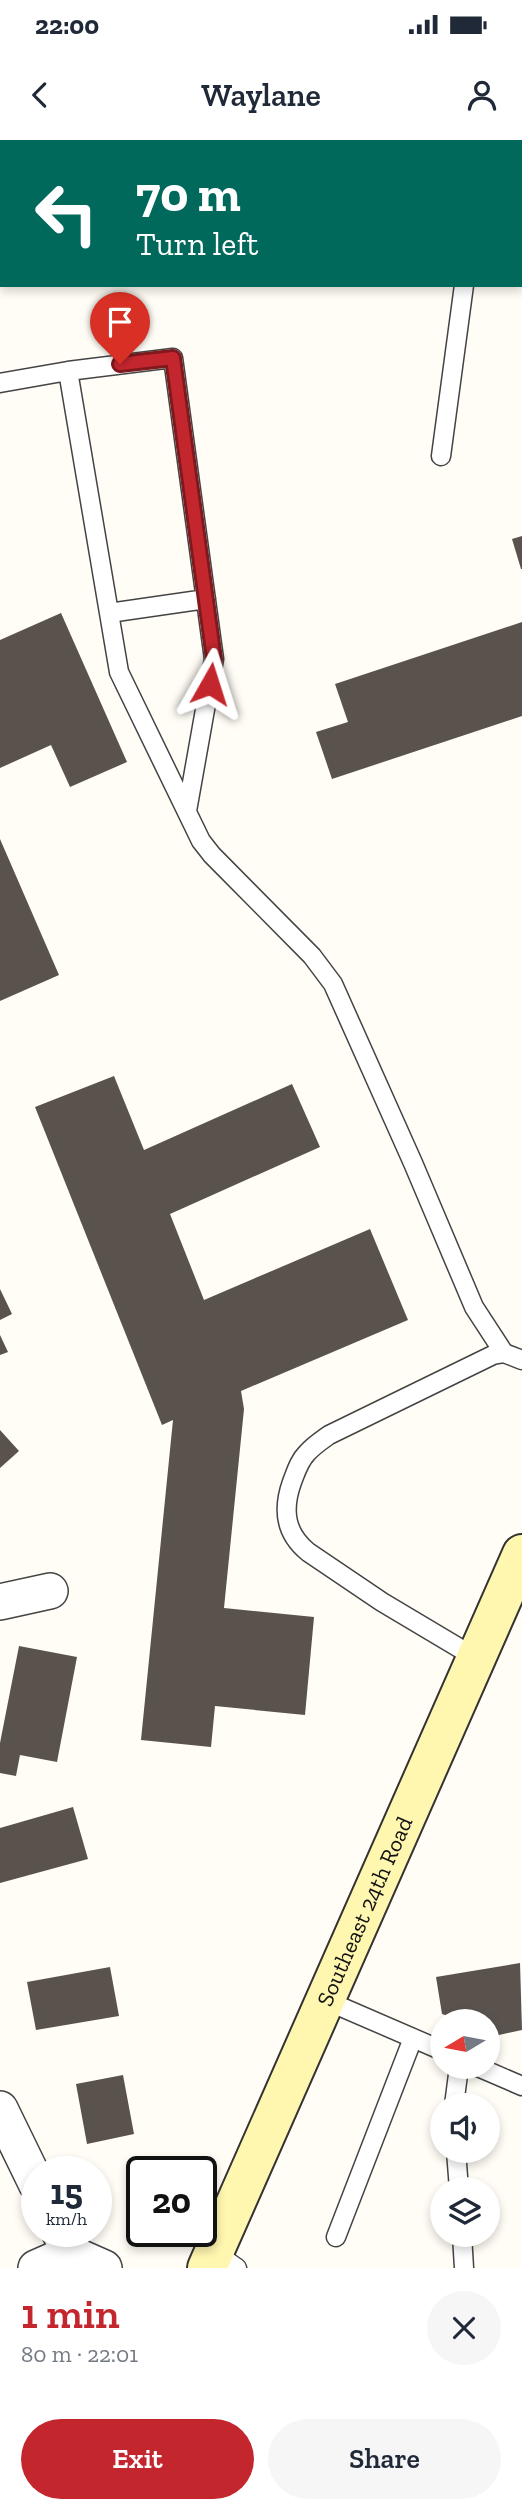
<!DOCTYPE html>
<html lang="en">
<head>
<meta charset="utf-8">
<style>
  body { margin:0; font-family:"Zilla Slab",serif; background:#f6f6f7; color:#1f2937; height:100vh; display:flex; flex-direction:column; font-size:26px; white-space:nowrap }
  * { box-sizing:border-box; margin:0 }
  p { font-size:23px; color:#747a83 }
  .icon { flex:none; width:38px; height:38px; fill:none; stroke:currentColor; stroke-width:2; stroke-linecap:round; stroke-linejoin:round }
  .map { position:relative; height:2128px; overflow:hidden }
  .sheet { display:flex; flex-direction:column; background:#fff; flex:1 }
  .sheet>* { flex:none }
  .top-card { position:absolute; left:0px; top:0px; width:523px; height:147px; box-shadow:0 4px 10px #0003; background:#00695c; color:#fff; overflow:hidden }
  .needle { width:46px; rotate:260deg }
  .buttons { position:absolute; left:430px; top:1869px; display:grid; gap:14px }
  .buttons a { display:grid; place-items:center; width:70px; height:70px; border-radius:50%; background:#fff; box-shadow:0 4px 10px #0003; font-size:35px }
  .speed { position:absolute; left:21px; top:2016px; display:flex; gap:14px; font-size:35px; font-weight:700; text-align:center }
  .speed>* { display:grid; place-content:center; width:91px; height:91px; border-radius:50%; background:#fff; box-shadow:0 4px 10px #0003; line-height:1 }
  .speed small { font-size:18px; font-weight:400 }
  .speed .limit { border:4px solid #111; border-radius:10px; background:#fff; color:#111 }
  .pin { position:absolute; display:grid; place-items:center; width:60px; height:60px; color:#fff; margin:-72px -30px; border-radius:50% 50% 50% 0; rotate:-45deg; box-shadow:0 0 7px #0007 }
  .pin .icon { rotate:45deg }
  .me { position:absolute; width:77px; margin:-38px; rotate:6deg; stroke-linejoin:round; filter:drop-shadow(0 0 5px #0008) }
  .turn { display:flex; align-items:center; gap:24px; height:147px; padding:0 21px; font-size:32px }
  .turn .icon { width:91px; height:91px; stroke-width:2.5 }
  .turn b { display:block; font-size:49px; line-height:60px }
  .round { display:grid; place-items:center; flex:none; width:74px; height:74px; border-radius:37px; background:#f6f6f7 }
  .head { display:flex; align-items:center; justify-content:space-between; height:119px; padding:0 21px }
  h1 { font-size:42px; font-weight:600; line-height:52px; color:#c4262e }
  .action { display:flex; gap:14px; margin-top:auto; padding:14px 21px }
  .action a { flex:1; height:80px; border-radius:42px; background:#c4262e; color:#fff; font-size:28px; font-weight:600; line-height:80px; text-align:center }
  .action a+a { background:#f6f6f7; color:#1f2937 }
  .status { display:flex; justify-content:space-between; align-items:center; height:49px; padding:0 35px; background:#fff; direction:ltr }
  .status svg { height:19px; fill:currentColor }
  header { display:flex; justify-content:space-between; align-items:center; height:91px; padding:0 21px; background:#fff; font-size:32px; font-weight:600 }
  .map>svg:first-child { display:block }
  .building { fill:#5a524d }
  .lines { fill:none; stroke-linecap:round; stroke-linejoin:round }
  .lane-casing { stroke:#444; stroke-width:21 }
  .street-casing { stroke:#444; stroke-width:38 }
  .secondary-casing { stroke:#333; stroke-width:42 }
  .lane { stroke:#fff; stroke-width:18 }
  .street { stroke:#fff; stroke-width:35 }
  .secondary { stroke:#fff6b0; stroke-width:38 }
  .route-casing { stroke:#7f191e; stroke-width:18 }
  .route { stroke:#c4262e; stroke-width:12 }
  .labels { text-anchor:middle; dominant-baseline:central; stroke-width:7; stroke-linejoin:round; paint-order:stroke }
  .street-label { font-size:23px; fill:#111; stroke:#fff }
</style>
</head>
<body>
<div class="status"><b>22:00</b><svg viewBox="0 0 49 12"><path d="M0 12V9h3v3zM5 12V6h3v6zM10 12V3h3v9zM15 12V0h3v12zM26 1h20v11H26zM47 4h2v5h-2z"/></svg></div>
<header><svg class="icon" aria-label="back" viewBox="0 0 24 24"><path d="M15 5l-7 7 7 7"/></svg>Waylane<svg class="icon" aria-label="person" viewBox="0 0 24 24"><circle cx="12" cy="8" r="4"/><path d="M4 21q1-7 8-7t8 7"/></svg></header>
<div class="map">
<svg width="522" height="2128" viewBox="0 0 522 2128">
  <rect width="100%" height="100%" fill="#fffdf5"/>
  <path class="building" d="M522,396V429H521L512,399Z
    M61,473L127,622L70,647L51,605L0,628V500Z
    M522,482V576L332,639L316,592L348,582L335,544Z
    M0,699L59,835L0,861Z
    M114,936L144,1010L292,944L320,1007L170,1074L204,1160L370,1089L408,1180L241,1251L244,1269L224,1468L314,1477L305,1575L215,1566L211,1607L141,1600L173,1280L162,1285L35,967Z
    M0,1149L12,1174L0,1180Z
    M0,1195L8,1212L0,1215Z
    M0,1290L19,1311L0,1328Z
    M19,1506L77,1517L57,1622L20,1615L16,1636L0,1633V1603Z
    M73,1667L88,1719L0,1743V1688Z
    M520,1823L522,1890L499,1895L488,1891V1881H463L442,1874L436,1837Z
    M110,1827L119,1876L36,1890L27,1842Z
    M123,1935L134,1994L87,2004L76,1944Z"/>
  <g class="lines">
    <g class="lane-casing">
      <path id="lane" d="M0,243L68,231
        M441,316L464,145
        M109,473L206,459
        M187,671L214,519L173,218L68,231L119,532L201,701L212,715L312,816L333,844L413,1023L474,1167L504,1213
        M476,1518L382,1462L308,1412C285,1393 282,1370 292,1342C296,1332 299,1321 307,1313C313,1306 322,1300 329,1295L493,1215L504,1213L522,1220
        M325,1860L443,1911
        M478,1927L522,1946
        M454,1965L459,1927
        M456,2011L459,2049
        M462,2095L464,2128
        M336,2097L413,1898
        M214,2112L237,2128"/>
    </g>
    <g class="street-casing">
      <path id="street" d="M0,1462L50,1451
        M0,1969L37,2045
        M59,2091L70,2113L104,2128
        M36,2128L70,2113"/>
    </g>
    <g class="secondary-casing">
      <g id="secondary">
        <path id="s1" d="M207,2128L522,1414"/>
      </g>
    </g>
    <use href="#lane" class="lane"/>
    <use href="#street" class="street"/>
    <use href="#secondary" class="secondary"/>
  </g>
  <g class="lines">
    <g class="route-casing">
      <path id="route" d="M120,224L173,218L214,519L210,544"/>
    </g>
    <use href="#route" class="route"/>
  </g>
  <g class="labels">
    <g class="street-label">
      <text stroke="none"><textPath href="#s1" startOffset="390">Southeast 24th Road</textPath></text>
    </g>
  </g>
</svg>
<div class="buttons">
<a><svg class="needle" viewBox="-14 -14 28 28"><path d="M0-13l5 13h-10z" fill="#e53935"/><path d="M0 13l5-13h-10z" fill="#747a83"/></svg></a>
<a><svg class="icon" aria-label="sound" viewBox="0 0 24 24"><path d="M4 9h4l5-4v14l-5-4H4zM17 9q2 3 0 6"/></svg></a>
<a><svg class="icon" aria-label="layers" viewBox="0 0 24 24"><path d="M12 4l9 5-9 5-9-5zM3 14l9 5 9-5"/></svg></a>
</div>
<div class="speed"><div>15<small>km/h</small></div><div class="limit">20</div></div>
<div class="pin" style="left:120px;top:224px;background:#d93025"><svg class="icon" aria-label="arrive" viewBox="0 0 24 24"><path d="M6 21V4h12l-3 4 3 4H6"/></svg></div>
<svg class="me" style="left:210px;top:544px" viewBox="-20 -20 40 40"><path d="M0-17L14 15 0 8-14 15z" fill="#c4262e" stroke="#fff" stroke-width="4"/></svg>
<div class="top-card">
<div class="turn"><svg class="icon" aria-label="left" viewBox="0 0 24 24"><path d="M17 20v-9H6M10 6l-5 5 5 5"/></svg><div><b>70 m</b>Turn left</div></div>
</div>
</div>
<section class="sheet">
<div class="head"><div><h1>1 min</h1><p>80 m · 22:01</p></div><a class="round"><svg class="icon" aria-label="close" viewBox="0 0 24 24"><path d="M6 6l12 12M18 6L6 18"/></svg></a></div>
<div class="action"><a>Exit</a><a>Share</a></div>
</section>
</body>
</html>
